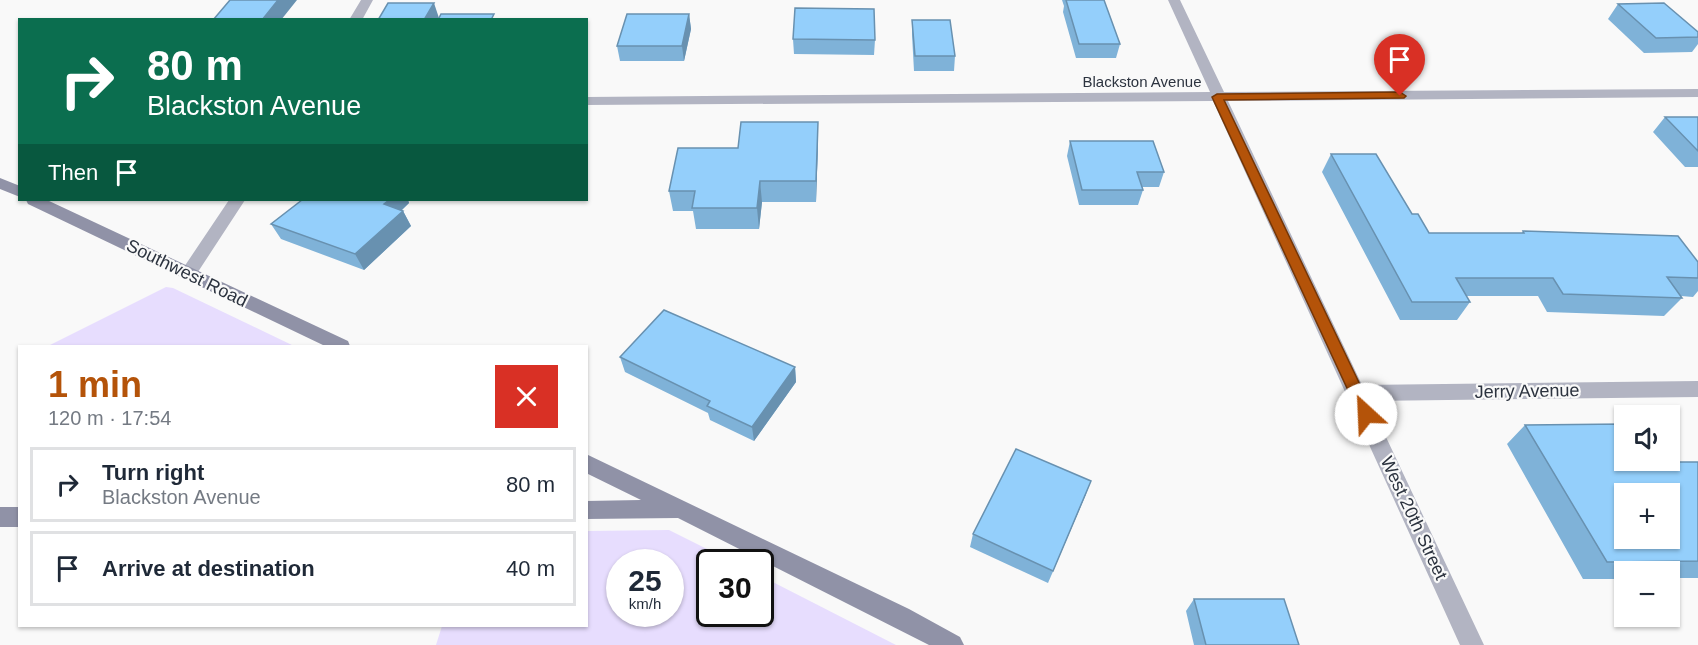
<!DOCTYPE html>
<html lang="en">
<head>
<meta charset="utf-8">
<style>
  body { margin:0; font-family:Arial,sans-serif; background:#f2f2f3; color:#1f2937; height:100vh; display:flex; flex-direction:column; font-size:22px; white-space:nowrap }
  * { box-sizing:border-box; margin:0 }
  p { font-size:20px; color:#747a83 }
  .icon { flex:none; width:33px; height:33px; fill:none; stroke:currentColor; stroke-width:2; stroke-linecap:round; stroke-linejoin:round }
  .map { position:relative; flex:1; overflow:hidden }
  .panel { position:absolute; left:18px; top:345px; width:570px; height:282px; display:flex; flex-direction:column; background:#fff; border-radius:0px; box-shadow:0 2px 4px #0004 }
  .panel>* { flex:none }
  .hud { position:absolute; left:18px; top:18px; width:570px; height:183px; border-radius:0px; box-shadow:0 2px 4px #0004; background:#0b6e4f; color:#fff; overflow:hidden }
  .buttons { position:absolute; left:1614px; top:405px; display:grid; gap:12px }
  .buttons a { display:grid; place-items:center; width:66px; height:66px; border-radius:0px; background:#fff; box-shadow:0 2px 4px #0004; font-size:30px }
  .speed { position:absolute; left:606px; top:549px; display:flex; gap:12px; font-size:30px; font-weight:700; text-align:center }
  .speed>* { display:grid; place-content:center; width:78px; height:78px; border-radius:50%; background:#fff; box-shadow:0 2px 4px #0004; line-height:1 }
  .speed small { font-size:15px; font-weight:400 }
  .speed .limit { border:3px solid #111; border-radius:9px; background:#fff; color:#111 }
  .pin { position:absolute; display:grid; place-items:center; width:51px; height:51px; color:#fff; margin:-62px -26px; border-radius:50% 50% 50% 0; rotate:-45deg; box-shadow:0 0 6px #0007 }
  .pin .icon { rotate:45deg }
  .me { position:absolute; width:66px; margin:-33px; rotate:335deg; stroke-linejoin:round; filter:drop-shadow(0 0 4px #0008) }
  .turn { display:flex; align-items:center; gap:21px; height:126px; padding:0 30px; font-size:27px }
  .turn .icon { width:78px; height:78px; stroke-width:2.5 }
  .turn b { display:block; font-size:42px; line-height:51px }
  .then { display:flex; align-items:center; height:57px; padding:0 30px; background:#0003; gap:12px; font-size:22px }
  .round { display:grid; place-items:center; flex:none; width:63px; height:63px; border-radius:0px; background:#f2f2f3 }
  .summary { display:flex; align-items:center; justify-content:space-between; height:102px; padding:0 30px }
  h1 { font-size:36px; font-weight:700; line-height:45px; color:#b45309 }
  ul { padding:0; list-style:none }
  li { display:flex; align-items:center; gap:18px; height:75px; margin:0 12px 9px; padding:0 18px; border:3px solid #e0e1e3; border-radius:0px }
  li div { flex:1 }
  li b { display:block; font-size:22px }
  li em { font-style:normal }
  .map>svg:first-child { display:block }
  .green { fill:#e7ddfe; fill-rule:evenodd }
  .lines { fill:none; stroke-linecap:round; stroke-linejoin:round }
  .street { fill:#b2b4c2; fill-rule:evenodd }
  .secondary { fill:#9092a7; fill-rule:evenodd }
  .wall { fill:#7fb2d8 }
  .shaded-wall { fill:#6891b0 }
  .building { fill:#94cffb; stroke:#6891b0; stroke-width:1.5; fill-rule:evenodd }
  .route { fill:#b45309; stroke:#753606; stroke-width:1.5 }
  .labels { text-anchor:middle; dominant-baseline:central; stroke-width:4.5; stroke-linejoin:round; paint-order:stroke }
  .far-street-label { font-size:15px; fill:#2c333f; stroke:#f9f9f9 }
  .street-label { font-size:18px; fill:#2c333f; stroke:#f9f9f9 }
</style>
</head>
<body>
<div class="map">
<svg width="1698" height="645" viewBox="0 0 1698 645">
  <rect width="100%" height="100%" fill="#f9f9f9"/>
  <path class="green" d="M166,287L173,288L294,346H48Z
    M669,530L733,562H710V614H760L761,576L896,645H436L442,626H586L587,531ZM670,562V614H620V562Z"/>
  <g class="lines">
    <path class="street" d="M361,0H373L362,20H349Z
      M1168,0H1180L1224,92L1698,89V97L1228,101L1362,385L1698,381V397L1369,401L1484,645H1460L1213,101L586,105V97L1210,92Z
      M229,200H245L194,278H182L179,274L182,270Z"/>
    <path class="secondary" d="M0,178L20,186V197L0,189Z
      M26,200H47L348,341L350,346H325L28,204Z
      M586,454L909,609L960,637L964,645H929L678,518L586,519V501L641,500L586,473Z
      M0,507H20V527H0Z"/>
  </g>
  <path class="wall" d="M1062,0H1104L1120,44L1116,58H1076L1063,12L1064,6Z
    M1618,4L1698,32V44L1692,52L1644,53L1608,19Z
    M689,14L691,29L684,61H620L617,46Z
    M912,20L955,56L954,71H914L912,35Z
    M793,39L875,40L874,55L794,54Z
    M1665,117H1698V167H1685L1653,132Z
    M1070,141L1164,172L1159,187H1142L1143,190L1138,205H1079L1067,156Z
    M818,142L816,202H762L759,229H696L693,211H673L669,191Z
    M1331,154L1412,214L1429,233H1522L1523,231L1698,262V291L1693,297L1681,296L1682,298L1664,316L1547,312L1538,296H1466L1470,302L1457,320H1400L1322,172Z
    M302,200H408L409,203L402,210L403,211L411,226L364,270L281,239L271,224Z
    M620,357L795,367L796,382L754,441L710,420L708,413L625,372Z
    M1525,425L1666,462H1698V578H1670V572H1624V579H1583L1507,444Z
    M1086,494L1048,583L970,547L973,534Z
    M1194,599L1299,645H1194L1186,611Z"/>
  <path class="shaded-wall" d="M278,0H297L281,20H262Z
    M434,3L439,18L438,20H424Z
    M689,14L691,29L684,61L682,46Z
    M818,122V142L816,202V181Z
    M760,181L762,202L759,229L757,208Z
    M389,200H408L409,203L392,219L384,204Z
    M403,211L411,226L364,270L355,254Z
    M795,367L796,382L754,441L752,427Z
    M1091,481L1086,494L1048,583L1053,571Z"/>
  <path class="building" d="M230,0H278L262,20H213Z
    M1066,0H1104L1120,44H1079Z
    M388,3H434L424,20H378Z
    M1664,3L1698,32V37L1656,38L1618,4Z
    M795,8L874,9L875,40L793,39Z
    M441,14H494L491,20H438Z
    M627,14H689L682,46H617Z
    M912,20H950L955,56H915Z
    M1665,117H1698V151Z
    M741,122H818L816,181H760L757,208H692L695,191H669L678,148H738Z
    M1070,141H1153L1164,172H1137L1143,190H1082Z
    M1331,154H1376L1412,214H1418L1429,233H1524L1523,231L1678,236L1698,262V278L1667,277L1682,298L1563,294L1553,278H1456L1470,302H1412Z
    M302,200H389L384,204L403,211L355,254L271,224Z
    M664,310L795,367L752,427L707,406L710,401L620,357Z
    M1624,424V460H1665L1666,462H1698V561L1607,562L1525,425ZM1624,494H1670V538H1624Z
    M1016,449L1091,481L1053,571L973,534Z
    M1194,599H1284L1299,645H1206Z"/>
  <path class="route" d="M1400,92L1406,96L1404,98L1224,100L1374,414L1366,420L1359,414L1212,97L1217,94Z"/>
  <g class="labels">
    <g class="far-street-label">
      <text x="1142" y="81">Blackston Avenue</text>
    </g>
    <g class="street-label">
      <text transform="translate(187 273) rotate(26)">Southwest Road</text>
      <text transform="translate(1527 391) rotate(-1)">Jerry Avenue</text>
      <text transform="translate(1414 518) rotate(65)">West 20th Street</text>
    </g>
  </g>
</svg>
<div class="buttons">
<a><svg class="icon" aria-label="sound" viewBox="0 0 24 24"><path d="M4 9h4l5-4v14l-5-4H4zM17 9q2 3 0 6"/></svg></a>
<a>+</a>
<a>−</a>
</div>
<div class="speed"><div>25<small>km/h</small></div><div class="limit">30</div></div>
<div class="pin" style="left:1400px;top:96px;background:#d93025"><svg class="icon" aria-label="arrive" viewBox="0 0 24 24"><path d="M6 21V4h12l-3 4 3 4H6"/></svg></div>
<svg class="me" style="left:1366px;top:414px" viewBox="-20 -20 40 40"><circle r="19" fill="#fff"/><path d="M0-13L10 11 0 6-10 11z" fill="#b45309"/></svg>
<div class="hud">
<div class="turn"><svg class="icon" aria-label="right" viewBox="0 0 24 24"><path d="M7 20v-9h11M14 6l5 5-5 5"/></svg><div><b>80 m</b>Blackston Avenue</div></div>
<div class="then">Then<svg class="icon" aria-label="arrive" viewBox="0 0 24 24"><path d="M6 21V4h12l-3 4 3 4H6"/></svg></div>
</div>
<section class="panel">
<div class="summary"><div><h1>1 min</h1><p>120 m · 17:54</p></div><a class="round" style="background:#d93025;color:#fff"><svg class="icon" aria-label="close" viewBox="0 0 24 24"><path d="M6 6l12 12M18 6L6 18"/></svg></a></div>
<ul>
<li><svg class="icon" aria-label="right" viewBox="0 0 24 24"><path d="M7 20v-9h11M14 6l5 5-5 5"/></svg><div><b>Turn right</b><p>Blackston Avenue</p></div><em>80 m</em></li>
<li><svg class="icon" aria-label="arrive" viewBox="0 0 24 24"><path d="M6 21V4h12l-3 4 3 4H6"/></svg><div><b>Arrive at destination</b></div><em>40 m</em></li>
</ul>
</section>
</div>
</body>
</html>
